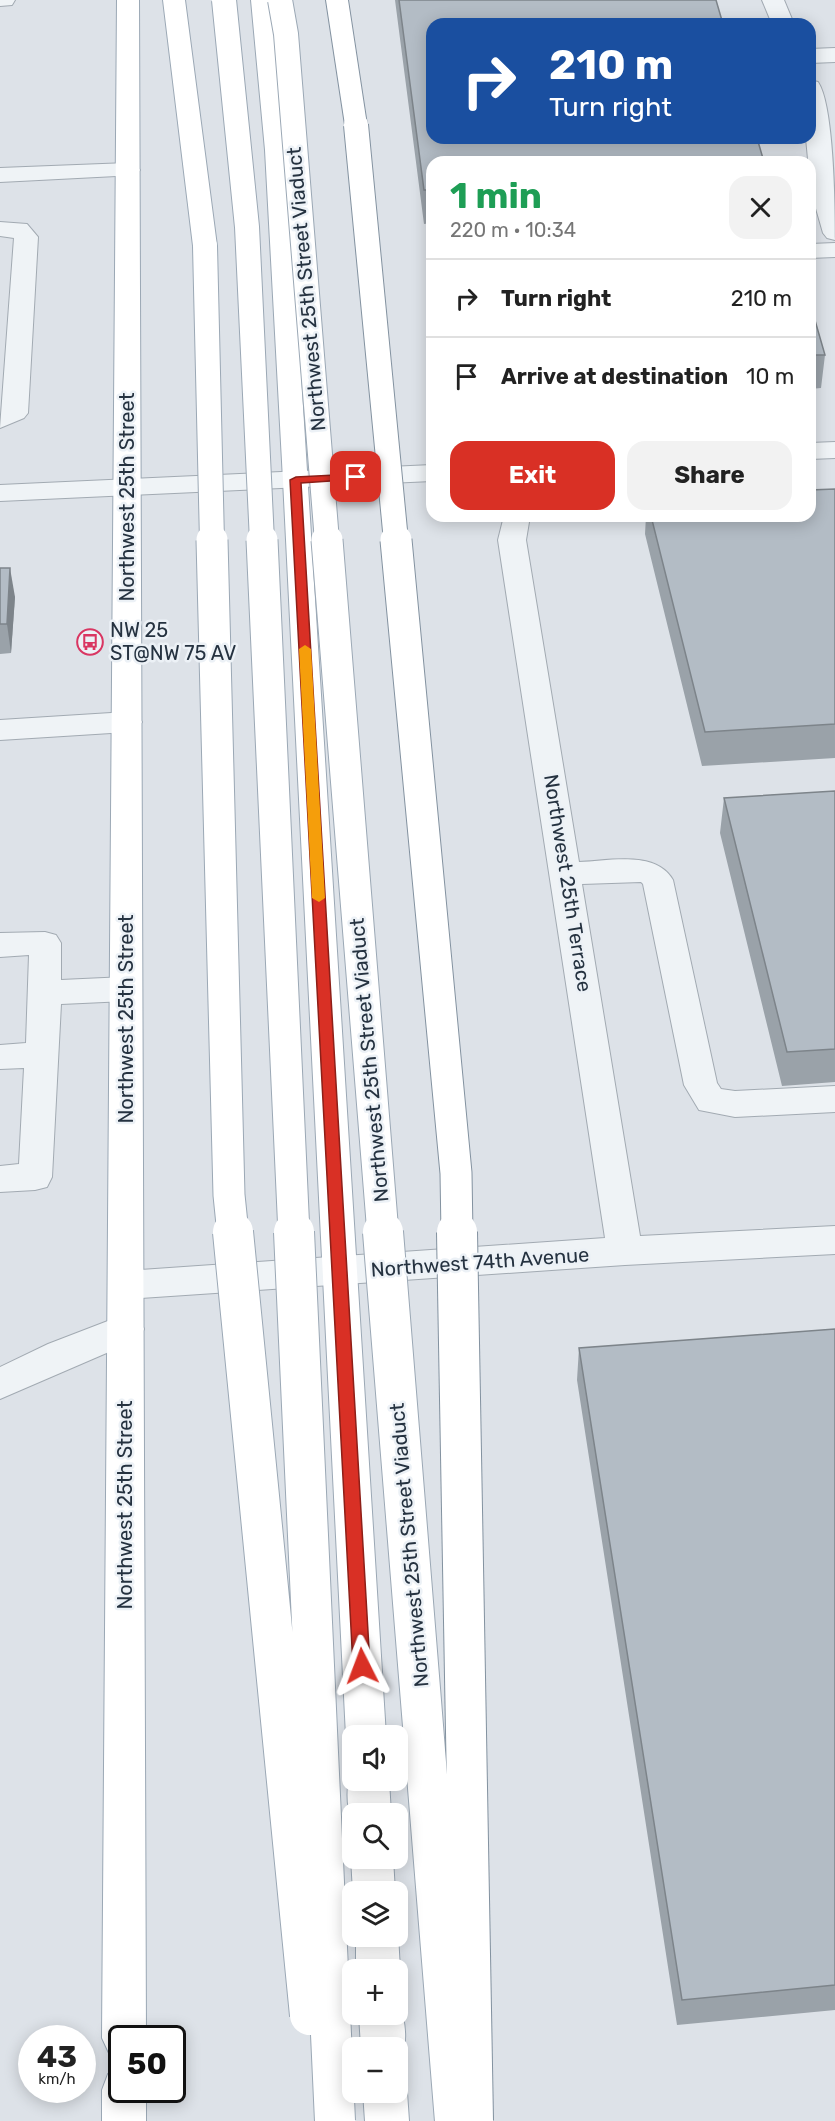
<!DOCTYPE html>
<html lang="en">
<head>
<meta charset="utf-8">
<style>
  body { margin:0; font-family:Rubik,sans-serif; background:#f2f2f2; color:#222; height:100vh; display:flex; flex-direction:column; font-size:22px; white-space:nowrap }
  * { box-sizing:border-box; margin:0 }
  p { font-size:20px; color:#767676 }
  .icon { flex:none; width:33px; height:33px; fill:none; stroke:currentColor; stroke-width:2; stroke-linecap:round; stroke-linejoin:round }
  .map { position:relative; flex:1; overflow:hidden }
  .sheet { position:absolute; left:426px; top:156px; width:390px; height:366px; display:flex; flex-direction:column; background:#fff; border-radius:18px; box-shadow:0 3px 15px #0003 }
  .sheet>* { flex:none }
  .banner { position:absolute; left:426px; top:18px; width:390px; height:126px; border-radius:18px; box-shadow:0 3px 15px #0003; background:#1a4fa0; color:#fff; overflow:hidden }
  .buttons { position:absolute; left:342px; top:1725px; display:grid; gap:12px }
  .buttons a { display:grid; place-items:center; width:66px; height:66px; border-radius:12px; background:#fff; box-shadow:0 3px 15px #0003; font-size:30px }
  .speed { position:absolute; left:18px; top:2025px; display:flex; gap:12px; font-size:30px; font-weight:700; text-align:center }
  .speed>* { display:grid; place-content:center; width:78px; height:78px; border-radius:50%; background:#fff; box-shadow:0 3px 15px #0003; line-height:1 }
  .speed small { font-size:15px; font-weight:400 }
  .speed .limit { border:3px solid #111; border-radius:9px; background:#fff; color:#111 }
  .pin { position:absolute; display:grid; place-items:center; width:51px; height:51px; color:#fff; margin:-26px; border-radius:12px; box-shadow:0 3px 9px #0006 }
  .me { position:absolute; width:66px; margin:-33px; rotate:357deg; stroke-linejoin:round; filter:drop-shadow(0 0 4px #0008) }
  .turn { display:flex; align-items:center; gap:21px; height:126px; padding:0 24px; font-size:27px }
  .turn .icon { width:78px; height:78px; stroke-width:2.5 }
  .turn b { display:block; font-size:42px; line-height:51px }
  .round { display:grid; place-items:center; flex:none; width:63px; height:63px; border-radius:18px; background:#f2f2f2 }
  .headline { display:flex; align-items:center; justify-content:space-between; height:102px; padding:0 24px }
  h1 { font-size:36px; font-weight:700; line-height:45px; color:#1e9e55 }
  .button { display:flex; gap:12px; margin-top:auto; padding:12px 24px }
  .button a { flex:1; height:69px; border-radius:18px; background:#d93025; color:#fff; font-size:24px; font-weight:700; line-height:69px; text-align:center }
  .button a+a { background:#f2f2f2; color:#222 }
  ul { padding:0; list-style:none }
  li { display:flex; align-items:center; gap:18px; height:78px; padding:0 24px; border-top:2px solid #e0e0e0 }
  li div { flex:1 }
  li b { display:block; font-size:22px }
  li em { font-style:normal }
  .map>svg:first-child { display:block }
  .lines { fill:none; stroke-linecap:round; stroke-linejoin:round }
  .minor-casing { stroke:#a2aab2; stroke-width:2 }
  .major-casing { stroke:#9ba8b5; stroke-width:2 }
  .highway-casing { stroke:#8392a0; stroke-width:2 }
  .minor { fill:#eff3f6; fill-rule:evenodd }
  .major { fill:#fff; fill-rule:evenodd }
  .highway { fill:#fff; fill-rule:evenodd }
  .major-bridge-far2-casing { stroke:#9ba8b5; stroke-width:26; stroke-linecap:butt }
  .major-bridge-far1-casing { stroke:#9ba8b5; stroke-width:33; stroke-linecap:butt }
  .major-bridge-casing { stroke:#9ba8b5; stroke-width:42; stroke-linecap:butt }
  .highway-bridge-far2-casing { stroke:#8392a0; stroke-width:26; stroke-linecap:butt }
  .highway-bridge-far1-casing { stroke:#8392a0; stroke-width:33; stroke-linecap:butt }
  .highway-bridge-casing { stroke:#8392a0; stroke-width:42; stroke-linecap:butt }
  .major-bridge-far2 { stroke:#fff; stroke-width:24 }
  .major-bridge-far1 { stroke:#fff; stroke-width:31 }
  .major-bridge { stroke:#fff; stroke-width:40 }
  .highway-bridge-far2 { stroke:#fff; stroke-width:24 }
  .highway-bridge-far1 { stroke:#fff; stroke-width:31 }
  .highway-bridge { stroke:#fff; stroke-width:40 }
  .wall { fill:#9aa2a9 }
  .shaded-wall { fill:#7d848a }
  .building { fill:#b3bcc5; stroke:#7d848a; stroke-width:1.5 }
  .route { fill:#d93025; stroke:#8d1f18; stroke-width:1.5 }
  .slow { fill:#f59e0b }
  .labels { text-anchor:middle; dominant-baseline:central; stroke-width:5; stroke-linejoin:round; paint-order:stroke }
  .street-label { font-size:20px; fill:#253240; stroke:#ecf1f6 }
  .poi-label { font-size:20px; fill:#253240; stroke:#ecf1f6; text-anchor:start }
</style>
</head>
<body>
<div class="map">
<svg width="835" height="2121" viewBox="0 0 835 2121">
  <rect width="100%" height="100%" fill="#dde2e8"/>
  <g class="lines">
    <g class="minor-casing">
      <path id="minor" d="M0,0H15L12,5L0,6Z
        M762,0H784L794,24H772Z
        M835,48V62L810,63V49Z
        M810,80L818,82C834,105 835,208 835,240L827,238L823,233L811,191L806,138H810Z
        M128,163L136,165L140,170L136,175L0,182V168Z
        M0,222L27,224L38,237L28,413L24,418L0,428L14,238L0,236Z
        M835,243V257L810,258V244Z
        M835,442V458L810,459V443Z
        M432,465V481L0,501V485Z
        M504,516H530L526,540L579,862C609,861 656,850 673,880L717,1083L721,1089L735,1091L835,1086V1112L735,1117L699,1110L684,1085L643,884L641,882L582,884L640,1236L835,1226V1254L625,1265L126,1299L113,1295L108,1285L113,1275L126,1271L605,1238L498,540Z
        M127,712L137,715L142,722L137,729L127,732L0,740V720Z
        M45,932L56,935L61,943V980L126,977L137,981L142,989L137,997L126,1001L61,1004L52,1177L47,1187L35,1190L0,1192V1166L19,1164L24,1068L0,1069V1045L26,1043L29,955L0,957V933Z
        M126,1314L139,1319L144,1329L139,1339L0,1399V1367L48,1344Z"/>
    </g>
    <g class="major-casing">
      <path id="major" d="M117,0H139L146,2038H122V2059L109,2053L102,2038Z
        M163,0H185L217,246L213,251L205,253L197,251L193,246Z
        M251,0H273L287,150L386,1736H352V1750L346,1736L283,480L265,150Z
        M352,1769V1780H389L391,1814H352V1821C346,1806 346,1784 352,1769Z
        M352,1855V1858H393L395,1892H353L351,1858Z
        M398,1934L400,1970L398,1975V1970H356V1936H398Z
        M398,2001C406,2021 409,2046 398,2064V2048H361L359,2014H398Z
        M122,2069V2090H146V2121H102V2090L108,2074Z
        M398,2075L401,2076L407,2092L409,2121H365L363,2092H398Z"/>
    </g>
    <g class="highway-casing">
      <path id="highway" d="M326,0H348L367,125L364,130L356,132L348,130L345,125Z"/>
    </g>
    <use href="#minor" class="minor"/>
    <use href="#major" class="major"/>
    <use href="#highway" class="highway"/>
    <g class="major-bridge-far2-casing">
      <path id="major-bridge-far2" d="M224,0L247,227L262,541
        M280,0L286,34L327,541
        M205,246L212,541"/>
    </g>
    <g class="major-bridge-far1-casing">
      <path id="major-bridge-far1" d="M212,540L229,1195L233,1234
        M262,540L294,1234
        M327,540L383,1234"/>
    </g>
    <g class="major-bridge-casing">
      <path id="major-bridge" d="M233,1232L310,2015
        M294,1232L335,2121
        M383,1232L455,2121"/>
    </g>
    <g class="highway-bridge-far2-casing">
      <path id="highway-bridge-far2" d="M356,125L396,541"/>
    </g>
    <g class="highway-bridge-far1-casing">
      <path id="highway-bridge-far1" d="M396,540L456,1173L457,1234"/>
    </g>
    <g class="highway-bridge-casing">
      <path id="highway-bridge" d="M457,1232L473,2121"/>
    </g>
    <use href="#major-bridge-far2" class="major-bridge-far2"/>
    <use href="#major-bridge-far1" class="major-bridge-far1"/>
    <use href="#major-bridge" class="major-bridge"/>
    <use href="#highway-bridge-far2" class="highway-bridge-far2"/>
    <use href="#highway-bridge-far1" class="highway-bridge-far1"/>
    <use href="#highway-bridge" class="highway-bridge"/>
  </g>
  <path class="wall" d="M395,0H716L432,162V223L424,224Z
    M810,303L825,355L821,388L810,389Z
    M835,489V758L702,766L645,534L646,516H810Z
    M0,568L15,597L11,653L0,654Z
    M835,791V1082L782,1086L720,833L724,798Z
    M835,1329V2010L677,2025L577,1380L579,1348Z"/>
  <path class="shaded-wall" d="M10,568L15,597L11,653L7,624Z"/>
  <path class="building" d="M399,0H716L723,24H432V138H757L764,162H432V190H424Z
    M810,303L825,355H810Z
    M835,489V724L705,732L651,516H810V490Z
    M0,568H10L7,624H0Z
    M835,791V1049L787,1052L724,798Z
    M835,1329V1985L682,2000L579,1348Z"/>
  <path class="route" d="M356,474L361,477L360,479L301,483L370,1666L367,1671L362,1673L356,1671L353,1666L290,480L296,477Z"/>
  <path class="slow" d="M305,645L311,649L325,898L319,902L312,898L299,649Z"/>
  <defs>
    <g id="bus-ring" transform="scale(1.35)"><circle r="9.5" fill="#ecf1f6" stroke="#d93662" stroke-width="1.5"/><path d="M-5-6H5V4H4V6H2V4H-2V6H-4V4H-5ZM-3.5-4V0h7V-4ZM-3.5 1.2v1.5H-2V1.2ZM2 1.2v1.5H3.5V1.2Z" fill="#d93662"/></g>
  </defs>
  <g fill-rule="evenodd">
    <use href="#bus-ring" x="90" y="642"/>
  </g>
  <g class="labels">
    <g class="street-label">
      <text transform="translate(306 289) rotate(-95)">Northwest 25th Street Viaduct</text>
      <text transform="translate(127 497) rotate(-90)">Northwest 25th Street</text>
      <text transform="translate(568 883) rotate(81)">Northwest 25th Terrace</text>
      <text transform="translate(126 1019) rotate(-90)">Northwest 25th Street</text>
      <text transform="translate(369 1060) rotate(-95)">Northwest 25th Street Viaduct</text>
      <text transform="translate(480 1262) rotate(-4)">Northwest 74th Avenue</text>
      <text transform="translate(125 1505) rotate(-90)">Northwest 25th Street</text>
      <text transform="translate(409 1545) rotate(-95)">Northwest 25th Street Viaduct</text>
    </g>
    <g class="poi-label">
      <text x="110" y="630">NW 25<tspan x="110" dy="23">ST@NW 75 AV</tspan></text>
    </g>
  </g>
</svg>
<div class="buttons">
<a><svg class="icon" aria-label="sound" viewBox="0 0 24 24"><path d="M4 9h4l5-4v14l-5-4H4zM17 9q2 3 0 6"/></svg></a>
<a><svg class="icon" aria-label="search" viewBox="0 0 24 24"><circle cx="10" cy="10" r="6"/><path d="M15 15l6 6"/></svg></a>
<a><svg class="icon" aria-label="layers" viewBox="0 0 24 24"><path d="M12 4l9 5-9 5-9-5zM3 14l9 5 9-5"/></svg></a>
<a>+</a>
<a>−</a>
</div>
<div class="speed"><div>43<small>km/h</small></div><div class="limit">50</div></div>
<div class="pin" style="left:356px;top:477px;background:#d93025"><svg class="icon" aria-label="arrive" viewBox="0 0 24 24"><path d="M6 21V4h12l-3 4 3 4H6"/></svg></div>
<svg class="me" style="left:362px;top:1666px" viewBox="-20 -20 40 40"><path d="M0-17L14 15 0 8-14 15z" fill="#d93025" stroke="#fff" stroke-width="4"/></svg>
<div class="banner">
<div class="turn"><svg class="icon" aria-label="right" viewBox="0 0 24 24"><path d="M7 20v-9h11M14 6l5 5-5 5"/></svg><div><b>210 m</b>Turn right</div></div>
</div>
<section class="sheet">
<div class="headline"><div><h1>1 min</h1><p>220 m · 10:34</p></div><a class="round"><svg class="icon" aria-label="close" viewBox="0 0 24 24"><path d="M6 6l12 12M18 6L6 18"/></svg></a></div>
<ul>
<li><svg class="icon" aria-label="right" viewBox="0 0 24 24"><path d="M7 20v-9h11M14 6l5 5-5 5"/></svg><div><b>Turn right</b></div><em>210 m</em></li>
<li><svg class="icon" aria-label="arrive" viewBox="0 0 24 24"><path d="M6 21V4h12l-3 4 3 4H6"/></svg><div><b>Arrive at destination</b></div><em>10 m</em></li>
</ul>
<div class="button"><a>Exit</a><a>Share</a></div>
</section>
</div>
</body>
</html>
